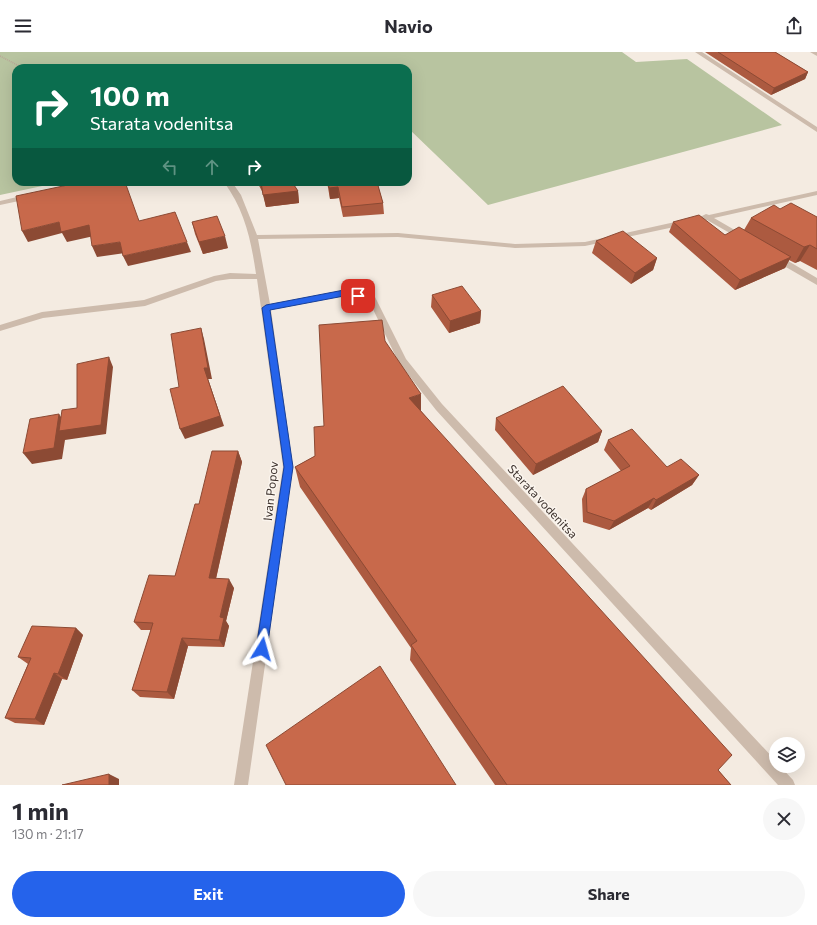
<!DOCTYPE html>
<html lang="en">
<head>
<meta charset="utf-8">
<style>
  body { margin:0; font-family:Commissioner,sans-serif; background:#f7f7f7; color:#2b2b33; height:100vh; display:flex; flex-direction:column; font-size:15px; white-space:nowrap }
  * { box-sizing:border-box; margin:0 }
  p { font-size:13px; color:#7c7c81 }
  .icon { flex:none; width:22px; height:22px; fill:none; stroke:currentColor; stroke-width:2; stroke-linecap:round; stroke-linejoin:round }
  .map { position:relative; height:733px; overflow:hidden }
  .side { display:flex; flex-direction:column; background:#fff; flex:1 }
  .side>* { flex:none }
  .guide { position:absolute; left:12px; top:12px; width:400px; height:122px; border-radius:12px; box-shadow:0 4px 16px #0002; background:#0b6e4f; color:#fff; overflow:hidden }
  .buttons { position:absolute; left:769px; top:685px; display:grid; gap:8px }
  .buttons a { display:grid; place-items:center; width:36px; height:36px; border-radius:50%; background:#fff; box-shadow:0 4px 16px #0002; font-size:20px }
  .pin { position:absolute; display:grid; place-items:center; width:34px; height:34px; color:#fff; margin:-17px; border-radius:8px; box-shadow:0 2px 6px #0006 }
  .me { position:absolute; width:44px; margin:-22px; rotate:8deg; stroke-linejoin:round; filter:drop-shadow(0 0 3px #0008) }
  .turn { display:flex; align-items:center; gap:14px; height:84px; padding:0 12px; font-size:18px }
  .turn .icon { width:52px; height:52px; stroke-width:2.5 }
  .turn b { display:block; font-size:28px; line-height:34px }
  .lanes { display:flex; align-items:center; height:38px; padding:0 12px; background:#0003; justify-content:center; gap:20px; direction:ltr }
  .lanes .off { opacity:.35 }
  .round { display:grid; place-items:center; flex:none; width:42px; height:42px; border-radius:21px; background:#f7f7f7 }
  .overview { display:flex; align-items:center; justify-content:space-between; height:68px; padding:0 12px }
  h1 { font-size:24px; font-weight:700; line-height:30px }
  .cta { display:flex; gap:8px; margin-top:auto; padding:8px 12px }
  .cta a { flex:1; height:46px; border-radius:24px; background:#2563eb; color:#fff; font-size:16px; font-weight:700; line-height:46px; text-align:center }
  .cta a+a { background:#f7f7f7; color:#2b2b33 }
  header { display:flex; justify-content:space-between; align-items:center; height:52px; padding:0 12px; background:#fff; font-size:18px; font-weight:700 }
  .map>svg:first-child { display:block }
  .green { fill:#b8c4a0 }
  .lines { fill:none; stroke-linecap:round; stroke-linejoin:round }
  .path { stroke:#b9a596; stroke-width:1.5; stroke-dasharray:1 1; stroke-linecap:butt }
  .minor { fill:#cdbbac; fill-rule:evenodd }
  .wall { fill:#ac5a40 }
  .shaded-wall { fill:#8c4a34 }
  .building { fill:#c8694b; stroke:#8c4a34 }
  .route { fill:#2563eb; stroke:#184099 }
  .labels { text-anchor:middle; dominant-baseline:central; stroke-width:3; stroke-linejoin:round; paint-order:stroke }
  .street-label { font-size:12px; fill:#3b302b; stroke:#fbf5ee }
</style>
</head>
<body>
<header><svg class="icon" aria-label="menu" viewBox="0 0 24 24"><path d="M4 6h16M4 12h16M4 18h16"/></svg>Navio<svg class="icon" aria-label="share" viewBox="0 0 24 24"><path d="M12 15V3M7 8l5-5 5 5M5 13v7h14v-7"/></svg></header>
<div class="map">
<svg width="817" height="733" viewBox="0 0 817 733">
  <rect width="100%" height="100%" fill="#f4ebe1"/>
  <path class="green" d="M0,0H622L636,10L687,7L782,73L488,153L408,76V16H16V130H61L0,143Z"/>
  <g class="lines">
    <path class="path" d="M0,4L23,16"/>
    <path class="minor" d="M695,0H702L817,75V80Z
      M810,0H817V4Z
      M224,130H232L241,143L257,183L398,181L515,192L585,190L702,164L706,162L709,163L817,139V143L714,166L745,184V188H742L707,168L585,194L515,196L398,185L258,187L270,252L344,238L375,245L406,307L442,352L776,709V714H780L793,728L795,733H778L436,358L399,311L369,249L344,244L271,258L293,415L248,733H234L283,415L257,227H230L216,229L145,254L43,266L0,279V273L42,260L144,248L214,224L230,221L256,222C251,188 245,159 224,130Z
      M30,142H33V146L0,153V149Z
      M772,203H778L817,226V233L772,207Z"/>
  </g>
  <path class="wall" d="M705,0H775L808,20L805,27L771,43Z
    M257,130H292L298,139L299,151L266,155L263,141Z
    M327,130H377L383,151L384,162L343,165L339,146L330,147Z
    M780,157L817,165V218L800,209L795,211L789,208L785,216L735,238L669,180L673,170L725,183L744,178L751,166Z
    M192,170L228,196L203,202L195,182Z
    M596,189L657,206L653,218L631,232L592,201Z
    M432,243L481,259L480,271L449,281L431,255Z
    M385,289L421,359L718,718L731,733H495L410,608L411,596L300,435L295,415L315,404L324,374Z
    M496,366L602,379L598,390L533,423L495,378Z
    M608,388L667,415L699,423L692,433L651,458L648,456L609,478L583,470L582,447L586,437L621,419L604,398Z
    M238,399L242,410L216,527L234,536L226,569L229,574L224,595L188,594L174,647L140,645L132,638L151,578H141L134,570L175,524L199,452Z
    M76,576L83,583L67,628L62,627L44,673L15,671L5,666L28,612L18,605Z"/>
  <path class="shaded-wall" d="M808,20L805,27L771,43L774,36Z
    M338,135L339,146L330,147L329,136Z
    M298,139L299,151L266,155L263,143Z
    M59,170L89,173L94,184L67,190L62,181L28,190L22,179Z
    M225,184L228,196L203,202L199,190Z
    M120,190L125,201L97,205L92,194Z
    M187,190L191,200L128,214L123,204Z
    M810,193L800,209L795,211L804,195Z
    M791,205L785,216L735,238L740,228Z
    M657,206L653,218L631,232L635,221Z
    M481,259L480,271L449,281L450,269Z
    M201,276L204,287L212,327H208L224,374L185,387L180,377L204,316Z
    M109,305L113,315L106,382L65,388L62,407L32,412L23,401L59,362L67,374Z
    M421,342V363L409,346Z
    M602,379L598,390L533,423L536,412Z
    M238,399L242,410L214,535L209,526Z
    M699,423L692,433L651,458L656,448Z
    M654,446L648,456L609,478L614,469Z
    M229,527L234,536L226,569L229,574L224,595L219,588L220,565Z
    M76,576L83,583L67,628L58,622Z
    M182,586L188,594L174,647L167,640Z
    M54,621L62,627L44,673L35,667Z
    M109,722L119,727V733H109Z"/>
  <path class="building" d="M718,0H775L808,20L774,36Z
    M82,130H125L139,169L175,160L187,190L123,204L120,190L92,194L89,173L61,180L59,170L22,179L16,144Z
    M261,130H292L298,139L263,143Z
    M328,130H377L383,151L342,155L338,135L329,136Z
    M791,151L817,165V197L810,193L804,195L751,166L774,153L780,157Z
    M699,163L725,183L739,175L791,205L740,228L673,170Z
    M217,164L225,184L199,190L192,170Z
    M623,179L657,206L635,221L596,189Z
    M462,234L481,259L450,269L432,243Z
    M382,268L385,289L421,342L409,346L732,703L718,718L731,733H507L411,593L417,589L295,415L315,404L314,375L324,374L319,273Z
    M201,276L208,316H204L220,364L180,377L170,337L179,335L171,282Z
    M109,305L101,373L59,379L62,358L77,356V312Z
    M563,334L602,379L536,412L496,366Z
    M59,362L54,396L23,401L30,367Z
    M632,377L667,415L681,407L699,423L656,448L654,446L614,469L587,460L586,437L630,414L608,388Z
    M212,399H238L209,526L229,527L220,565L224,566L219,588L182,586L167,640L132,638L153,571L134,570L149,523L175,524L195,452H199Z
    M32,574L76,576L58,622L54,621L35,667L5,666L31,606L18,605Z
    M380,614L456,733H286L266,693Z
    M109,722V733H62Z"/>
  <path class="route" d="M344,238L362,244L358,247L344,244L270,258L293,415L267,597L266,601L262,603L257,601L256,597L284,415L262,256L266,253Z"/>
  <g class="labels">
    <g class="street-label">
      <text transform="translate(270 439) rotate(-84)">Ivan Popov</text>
      <text transform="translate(543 449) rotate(47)">Starata vodenitsa</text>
    </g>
  </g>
</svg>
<div class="buttons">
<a><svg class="icon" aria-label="layers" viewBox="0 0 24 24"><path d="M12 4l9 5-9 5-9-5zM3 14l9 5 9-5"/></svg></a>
</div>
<div class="pin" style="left:358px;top:244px;background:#d93025"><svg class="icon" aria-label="arrive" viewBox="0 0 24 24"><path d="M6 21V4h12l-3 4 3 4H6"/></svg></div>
<svg class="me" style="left:262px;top:597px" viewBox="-20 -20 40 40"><path d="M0-17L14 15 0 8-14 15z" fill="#2563eb" stroke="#fff" stroke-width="4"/></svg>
<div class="guide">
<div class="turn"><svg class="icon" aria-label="right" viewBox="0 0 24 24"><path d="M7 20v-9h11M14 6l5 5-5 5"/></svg><div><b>100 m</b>Starata vodenitsa</div></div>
<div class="lanes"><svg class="icon off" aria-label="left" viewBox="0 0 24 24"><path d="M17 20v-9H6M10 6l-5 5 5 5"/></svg><svg class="icon off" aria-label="ahead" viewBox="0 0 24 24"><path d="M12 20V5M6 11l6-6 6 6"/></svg><svg class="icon" aria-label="right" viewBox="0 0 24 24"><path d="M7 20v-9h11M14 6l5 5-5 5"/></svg></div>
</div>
</div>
<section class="side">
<div class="overview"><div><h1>1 min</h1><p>130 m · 21:17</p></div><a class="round"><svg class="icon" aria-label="close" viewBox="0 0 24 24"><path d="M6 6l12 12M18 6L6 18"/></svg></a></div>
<div class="cta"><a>Exit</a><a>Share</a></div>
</section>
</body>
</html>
